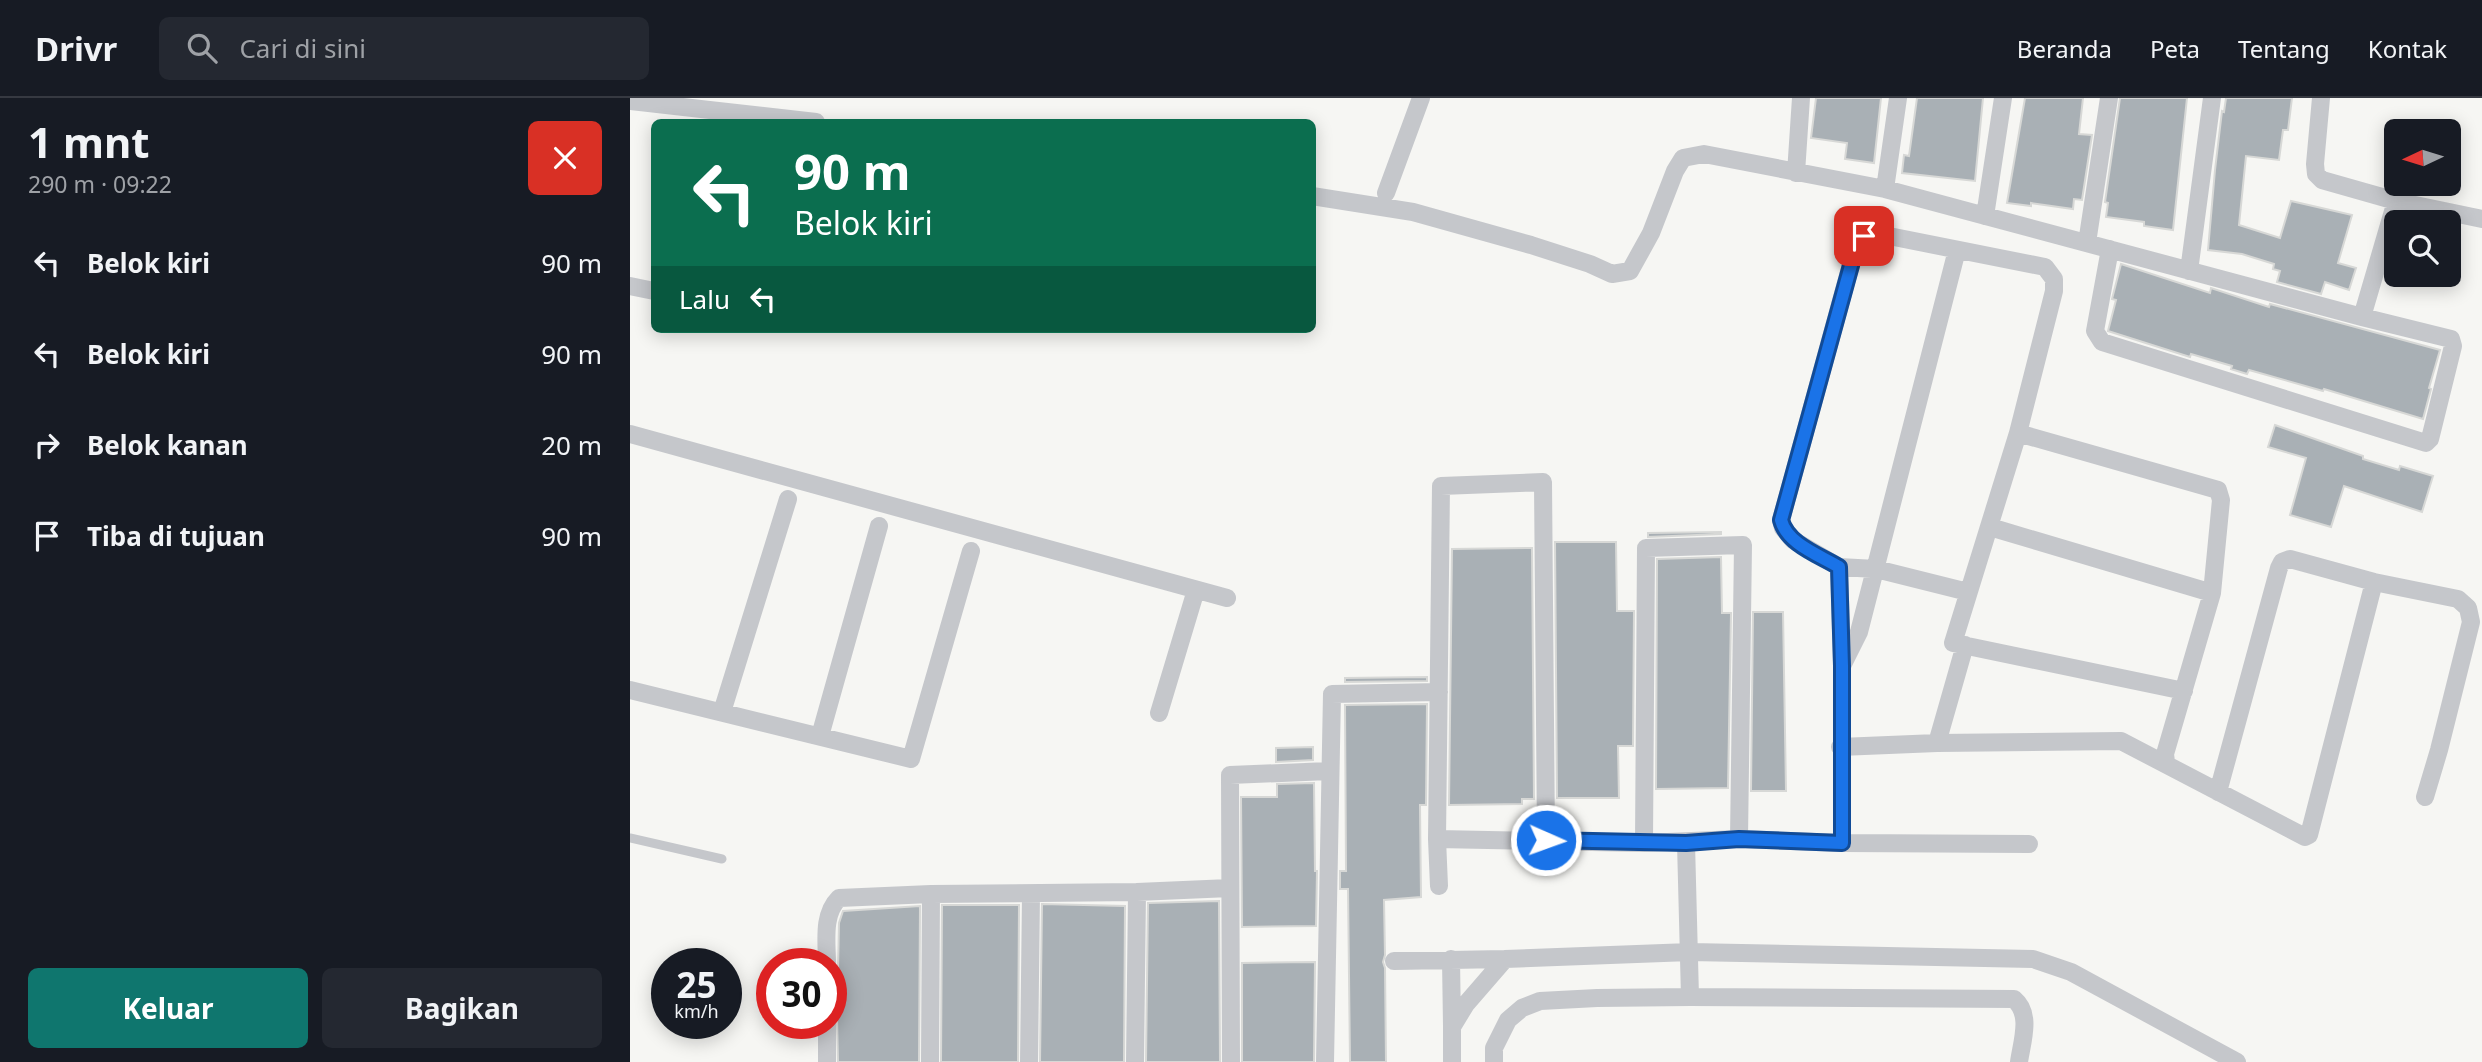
<!DOCTYPE html>
<html lang="id">
<head>
<meta charset="utf-8">
<style>
  body { margin:0; font-family:"Noto Sans",sans-serif; background:#242831; color:#f1f3f6; height:100vh; display:flex; flex-direction:column; font-size:26px; white-space:nowrap }
  * { box-sizing:border-box; margin:0 }
  p { font-size:23px; color:#9ea1a6 }
  .icon { flex:none; width:38px; height:38px; fill:none; stroke:currentColor; stroke-width:2; stroke-linecap:round; stroke-linejoin:round }
  .map { position:relative; flex:1; overflow:hidden }
  .side { display:flex; flex-direction:column; background:#171b24; width:630px }
  .side>* { flex:none }
  .hud { position:absolute; left:21px; top:21px; width:665px; height:214px; border-radius:10px; box-shadow:0 4px 18px #0003; background:#0b6e4f; color:#fff; overflow:hidden }
  .needle { width:46px; rotate:266deg }
  .tools { position:absolute; left:1754px; top:21px; display:grid; gap:14px }
  .tools a { display:grid; place-items:center; width:77px; height:77px; border-radius:10px; background:#171b24; box-shadow:0 4px 18px #0003; font-size:35px }
  .speed { position:absolute; left:21px; top:850px; display:flex; gap:14px; font-size:35px; font-weight:700; text-align:center }
  .speed>* { display:grid; place-content:center; width:91px; height:91px; border-radius:50%; background:#171b24; box-shadow:0 4px 18px #0003; line-height:1 }
  .speed small { font-size:18px; font-weight:400 }
  .speed .limit { border:10px solid #d22; background:#fff; color:#111 }
  .pin { position:absolute; display:grid; place-items:center; width:60px; height:60px; color:#fff; margin:-30px; border-radius:14px; box-shadow:0 4px 10px #0006 }
  .me { position:absolute; width:77px; margin:-38px; rotate:92deg; stroke-linejoin:round; filter:drop-shadow(0 0 5px #0008) }
  .turn { display:flex; align-items:center; gap:24px; height:147px; padding:0 28px; font-size:32px }
  .turn .icon { width:91px; height:91px; stroke-width:2.5 }
  .turn b { display:block; font-size:49px; line-height:60px }
  .then { display:flex; align-items:center; height:66px; padding:0 28px; background:#0003; gap:14px; font-size:26px }
  .round { display:grid; place-items:center; flex:none; width:74px; height:74px; border-radius:10px; background:#242831 }
  .headline { display:flex; align-items:center; justify-content:space-between; height:119px; padding:0 28px }
  h1 { font-size:42px; font-weight:700; line-height:52px }
  .button { display:flex; gap:14px; margin-top:auto; padding:14px 28px }
  .button a { flex:1; height:80px; border-radius:10px; background:#0f766e; color:#fff; font-size:28px; font-weight:700; line-height:80px; text-align:center }
  .button a+a { background:#242831; color:#f1f3f6 }
  ul { padding:0; list-style:none }
  li { display:flex; align-items:center; gap:21px; height:91px; padding:0 28px }
  li div { flex:1 }
  li b { display:block; font-size:26px }
  li em { font-style:normal }
  header { display:flex; align-items:center; gap:42px; box-sizing:border-box; height:98px; padding:0 35px; background:#171b24; border-bottom:2px solid #363941 }
  header strong { font-size:33px }
  nav { display:flex; gap:38px; margin-inline-start:auto; font-size:24px }
  .search { width:490px; height:63px; background:#242831; display:flex; align-items:center; gap:18px; box-sizing:border-box; padding:0 24px; border-radius:10px; color:#9ea1a6; font-size:26px }
  main { display:flex; flex:1; min-height:0 }
  .map>svg:first-child { display:block }
  .building { fill:#a9b0b5; stroke:#d7d8d6; stroke-width:2 }
  .lines { fill:none; stroke-linecap:round; stroke-linejoin:round }
  .service { stroke:#c5c7cb; stroke-width:9 }
  .minor { stroke:#c5c7cb; stroke-width:18 }
  .route-casing { stroke:#114b97; stroke-width:18 }
  .route { stroke:#1a73e8; stroke-width:12 }
</style>
</head>
<body>
<header>
<strong>Drivr</strong>
<div class="search"><svg class="icon" aria-label="search" viewBox="0 0 24 24"><circle cx="10" cy="10" r="6"/><path d="M15 15l6 6"/></svg>Cari di sini</div>
<nav><a>Beranda</a><a>Peta</a><a>Tentang</a><a>Kontak</a></nav>
</header>
<main>
<section class="side">
<div class="headline"><div><h1>1 mnt</h1><p>290 m · 09:22</p></div><a class="round" style="background:#d93025;color:#fff"><svg class="icon" aria-label="close" viewBox="0 0 24 24"><path d="M6 6l12 12M18 6L6 18"/></svg></a></div>
<ul>
<li><svg class="icon" aria-label="left" viewBox="0 0 24 24"><path d="M17 20v-9H6M10 6l-5 5 5 5"/></svg><div><b>Belok kiri</b></div><em>90 m</em></li>
<li><svg class="icon" aria-label="left" viewBox="0 0 24 24"><path d="M17 20v-9H6M10 6l-5 5 5 5"/></svg><div><b>Belok kiri</b></div><em>90 m</em></li>
<li><svg class="icon" aria-label="right" viewBox="0 0 24 24"><path d="M7 20v-9h11M14 6l5 5-5 5"/></svg><div><b>Belok kanan</b></div><em>20 m</em></li>
<li><svg class="icon" aria-label="arrive" viewBox="0 0 24 24"><path d="M6 21V4h12l-3 4 3 4H6"/></svg><div><b>Tiba di tujuan</b></div><em>90 m</em></li>
</ul>
<div class="button"><a>Keluar</a><a>Bagikan</a></div>
</section>
<div class="map">
<svg width="1852" height="964" viewBox="0 0 1852 964">
  <rect width="100%" height="100%" fill="#f6f6f3"/>
  <path class="building" d="M1186,0H1251L1244,65L1215,61L1217,45L1181,40Z
    M1287,0H1353L1345,83L1272,75L1274,57L1279,58Z
    M1395,0H1453L1449,36L1462,37L1452,102L1444,101L1443,111L1401,105V108L1377,105Z
    M1490,0H1557L1543,132L1514,128V124L1476,119L1478,105L1475,104Z
    M1596,0H1662L1658,32H1653L1649,62L1616,58L1609,127L1650,140L1661,103L1722,117L1708,165L1726,170L1719,192L1695,184L1691,196L1647,184L1650,173L1643,171L1644,166L1612,156L1578,152L1585,72L1592,13L1594,14Z
    M1491,166L1580,195L1581,190L1639,209L1640,206L1810,252L1799,290L1801,291L1793,321L1694,291L1693,293L1619,272L1617,276L1601,271L1602,268L1561,256L1560,259L1478,233L1486,202L1482,201Z
    M1645,327L1733,358V361L1769,372L1770,368L1803,378L1792,414L1714,388L1701,429L1660,417L1676,360L1638,349Z
    M1091,434V436L1018,439V435Z
    M925,444H986L987,513H1004L1003,648H988L989,700H927Z
    M902,450L904,701H892V706L819,707L822,451Z
    M1091,459L1092,515H1101L1098,690L1026,691L1027,461Z
    M1123,514H1153L1156,693H1121Z
    M797,579V583L715,584V580Z
    M797,606L796,707H790L791,799L754,802L755,857L753,864L755,870L756,964H720L718,791H710V773H716L715,607Z
    M683,649V662L646,664V650Z
    M684,685L685,773H687L686,828L612,829L611,699H647V686Z
    M589,803L590,964H516L518,805Z
    M412,806L495,808L494,964H410Z
    M312,807H389L388,964H311Z
    M290,808L289,964H208L207,920L209,825L213,813Z
    M685,864L684,964H612V865Z"/>
  <g class="lines">
    <path class="service" d="M0,740L92,761"/>
    <path class="minor" d="M1691,0L1685,66L1686,76L1692,82L1766,103L1852,121
      M0,3L186,24
      M1166,75L1171,0
      M1255,91L1268,0
      M756,95L791,0
      M682,98L783,114L901,147L960,166L982,176L1000,173L1021,135L1045,73L1053,60L1074,56L1255,91L1732,219L1821,241L1823,248L1800,341L1796,345L1472,244L1465,233L1480,151
      M1355,118L1373,0
      M1457,145L1479,0
      M1559,173L1582,0
      M0,188L24,193
      M1732,219L1766,103
      M1388,335L1588,392L1591,402L1582,495L1535,656L1536,664
      M0,336L597,500
      M1360,429L1582,495
      M1209,469L1212,564
      M1338,494L1246,471L1209,469L1163,442L1153,430L1151,422L1228,141L1234,138L1244,135L1415,169L1424,181V193L1388,335L1323,545L1554,593
      M0,592L281,661L341,453
      M92,614L158,401
      M529,615L566,492
      M190,638L249,428
      M1307,645L1335,547
      M1210,649L1307,645L1491,643L1675,739L1679,737L1744,484
      M1588,694L1649,470L1652,464L1660,461L1744,484L1828,501L1838,510L1841,524L1809,652L1795,699
      M807,741L1014,745L1109,741L1212,745L1399,746
      M1014,745L1016,450L1113,447L1109,741
      M1056,745L1060,899
      M1212,745V568L1229,534L1327,152
      M809,788L807,741L811,388L913,384L916,742
      M507,794L600,790
      M821,861L822,928
      M764,863L875,861
      M197,866C197,844 192,817 209,800L301,796L507,794L505,964
      M197,926V964
      M300,964L301,796
      M399,964L401,796
      M601,964L600,677L699,673
      M695,964L702,596L809,594
      M822,964V929L836,906L875,861L1060,854L1403,861L1441,874L1607,964
      M864,964V950L878,922L892,910L910,903L967,900L1060,899L1384,901C1402,916 1392,943 1389,964"/>
  </g>
  <g class="lines">
    <g class="route-casing">
      <path id="route" d="M916,742L1056,745L1109,741L1212,745V568L1209,469C1189,457 1157,446 1151,422L1228,142L1234,138"/>
    </g>
    <use href="#route" class="route"/>
  </g>
</svg>
<div class="tools">
<a><svg class="needle" viewBox="-14 -14 28 28"><path d="M0-13l5 13h-10z" fill="#e53935"/><path d="M0 13l5-13h-10z" fill="#9ea1a6"/></svg></a>
<a><svg class="icon" aria-label="search" viewBox="0 0 24 24"><circle cx="10" cy="10" r="6"/><path d="M15 15l6 6"/></svg></a>
</div>
<div class="speed"><div>25<small>km/h</small></div><div class="limit">30</div></div>
<div class="pin" style="left:1234px;top:138px;background:#d93025"><svg class="icon" aria-label="arrive" viewBox="0 0 24 24"><path d="M6 21V4h12l-3 4 3 4H6"/></svg></div>
<svg class="me" style="left:916px;top:742px" viewBox="-20 -20 40 40"><circle r="17" fill="#1a73e8" stroke="#fff" stroke-width="3"/><path d="M0-11L8 9 0 5-8 9z" fill="#fff"/></svg>
<div class="hud">
<div class="turn"><svg class="icon" aria-label="left" viewBox="0 0 24 24"><path d="M17 20v-9H6M10 6l-5 5 5 5"/></svg><div><b>90 m</b>Belok kiri</div></div>
<div class="then">Lalu<svg class="icon" aria-label="left" viewBox="0 0 24 24"><path d="M17 20v-9H6M10 6l-5 5 5 5"/></svg></div>
</div>
</div>
</main>
</body>
</html>
